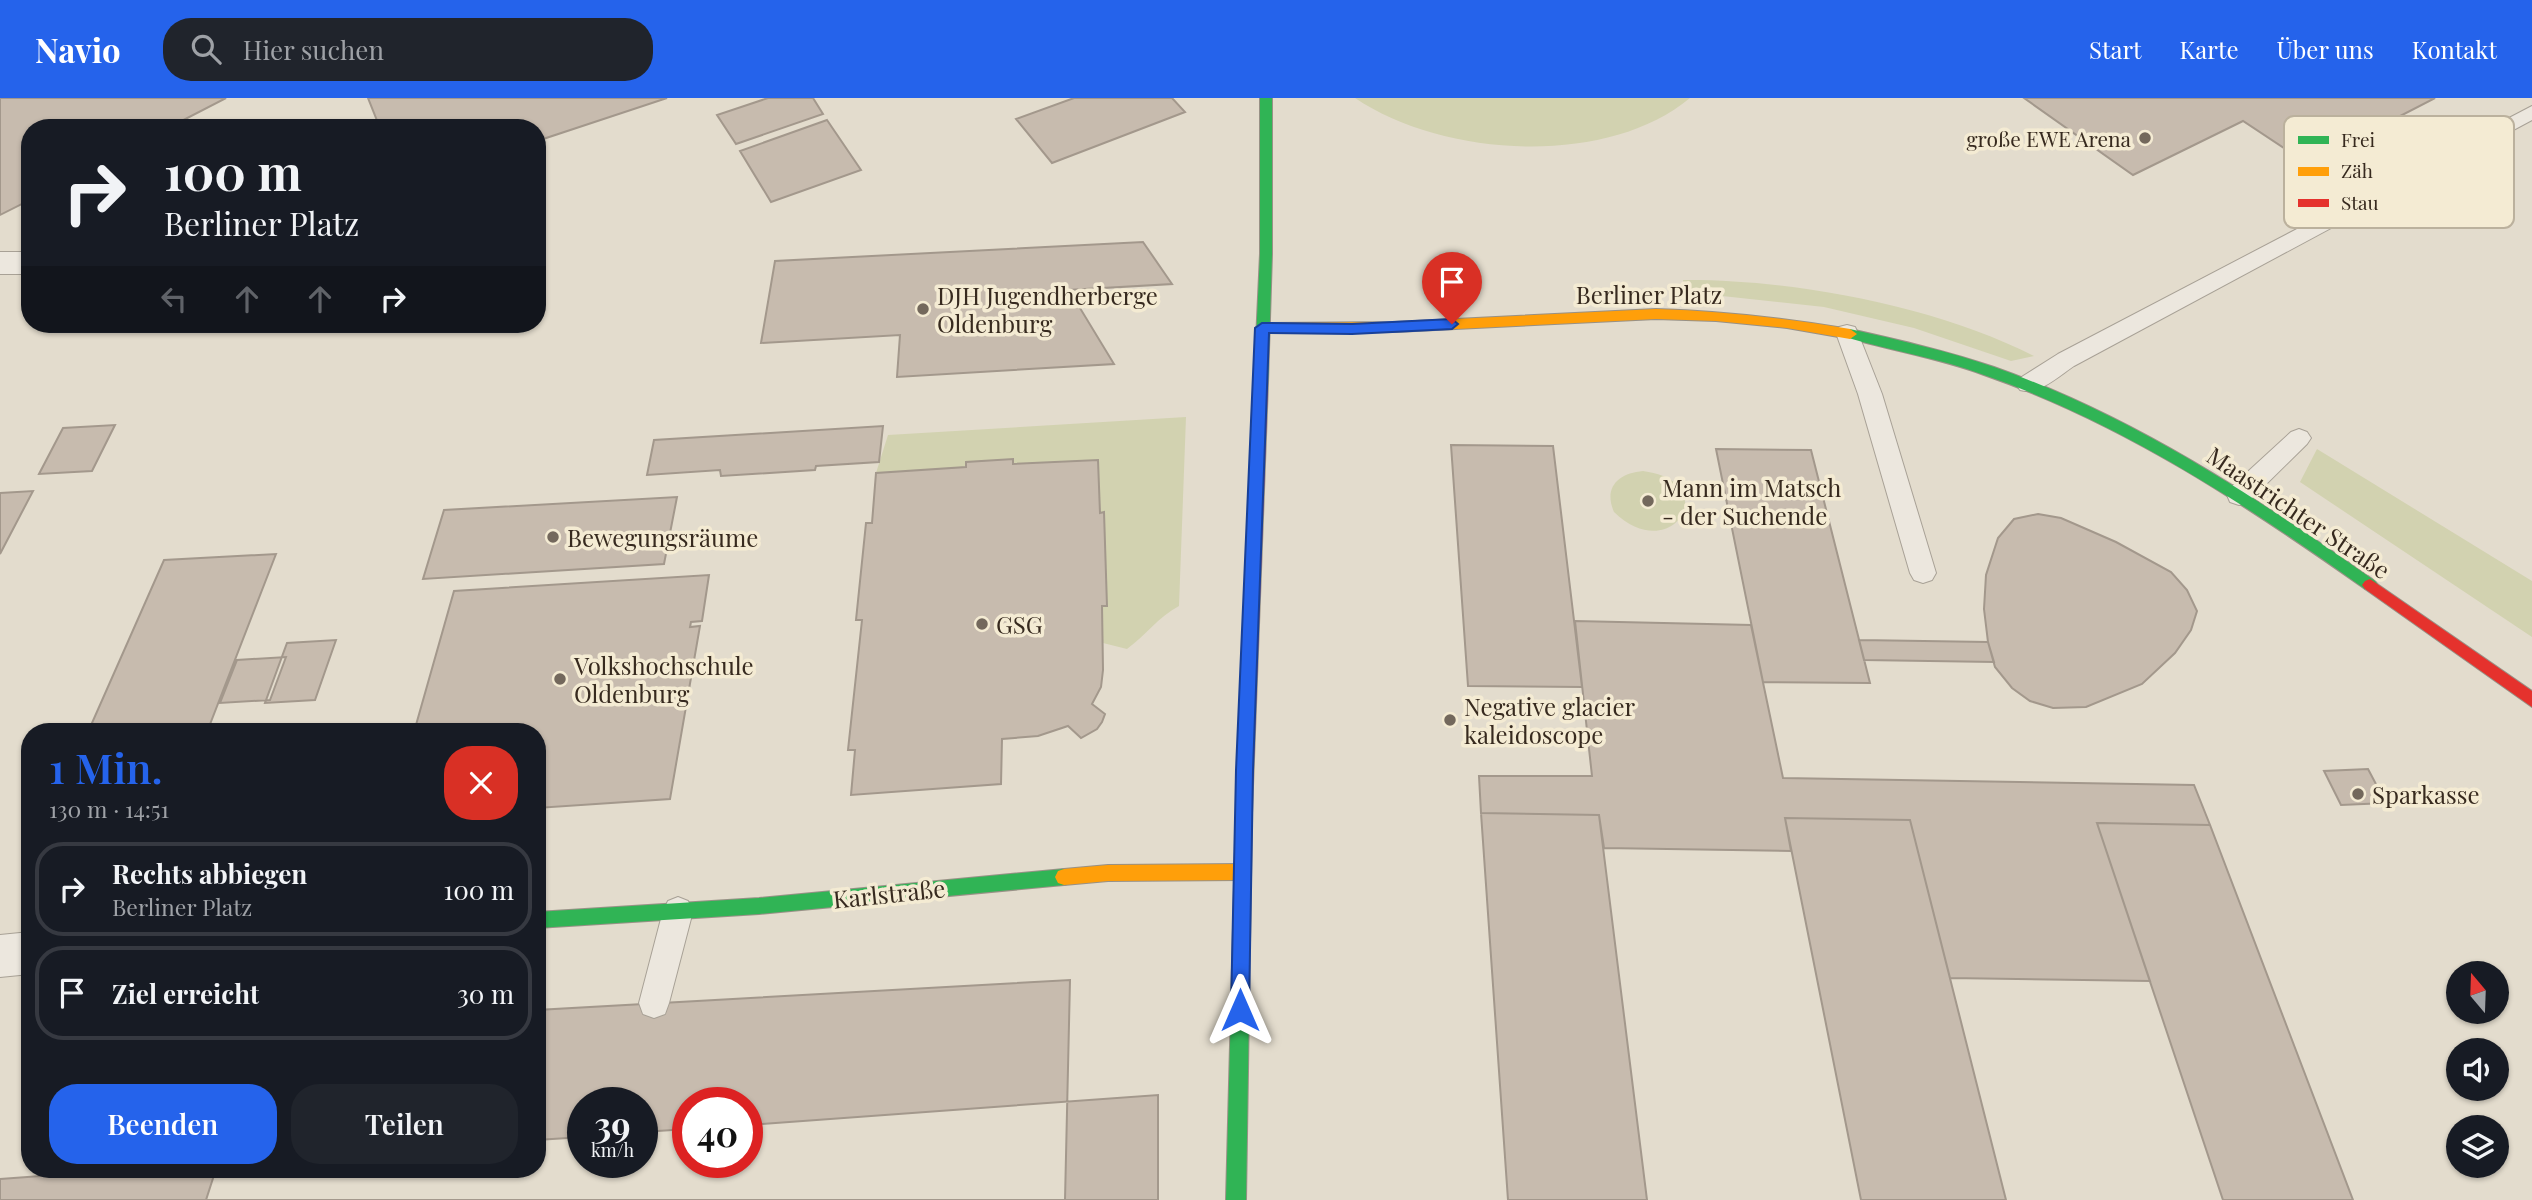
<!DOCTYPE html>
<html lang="de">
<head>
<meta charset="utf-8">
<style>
  body { margin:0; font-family:"Playfair Display",serif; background:#20242c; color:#f1f3f6; height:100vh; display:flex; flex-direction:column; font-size:26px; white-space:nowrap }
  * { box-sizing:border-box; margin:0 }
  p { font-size:23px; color:#9ea1a6 }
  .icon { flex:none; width:38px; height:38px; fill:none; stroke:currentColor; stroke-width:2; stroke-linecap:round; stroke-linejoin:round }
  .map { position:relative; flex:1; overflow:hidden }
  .side { position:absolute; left:21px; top:625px; width:525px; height:455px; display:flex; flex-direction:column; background:#171b24; border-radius:28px; box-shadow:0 2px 5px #0004 }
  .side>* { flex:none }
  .banner { position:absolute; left:21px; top:21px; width:525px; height:214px; border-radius:28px; box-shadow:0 2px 5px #0004; background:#171b24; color:#f1f3f6; overflow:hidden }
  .needle { width:46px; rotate:341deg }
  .buttons { position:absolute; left:2446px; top:863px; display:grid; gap:14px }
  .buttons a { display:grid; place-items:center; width:63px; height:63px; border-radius:50%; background:#171b24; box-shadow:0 2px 5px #0004; font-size:35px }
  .speed { position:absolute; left:567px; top:989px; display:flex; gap:14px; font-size:35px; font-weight:700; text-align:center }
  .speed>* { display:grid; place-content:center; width:91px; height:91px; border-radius:50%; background:#171b24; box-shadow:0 2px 5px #0004; line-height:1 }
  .speed small { font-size:18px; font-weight:400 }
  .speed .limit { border:10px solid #d22; background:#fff; color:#111 }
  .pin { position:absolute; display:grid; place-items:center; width:60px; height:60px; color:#fff; margin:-72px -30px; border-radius:50% 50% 50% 0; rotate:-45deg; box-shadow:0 0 7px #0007 }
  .pin .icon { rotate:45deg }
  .me { position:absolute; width:77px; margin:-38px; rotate:0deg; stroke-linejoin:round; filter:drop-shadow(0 0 5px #0008) }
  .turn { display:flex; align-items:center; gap:24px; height:147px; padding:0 28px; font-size:32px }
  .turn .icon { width:91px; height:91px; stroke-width:2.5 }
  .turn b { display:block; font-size:49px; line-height:60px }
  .lanes { display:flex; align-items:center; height:66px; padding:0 28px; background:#0003; justify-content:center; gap:35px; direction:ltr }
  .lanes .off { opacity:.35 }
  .round { display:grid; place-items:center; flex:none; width:74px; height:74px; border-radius:28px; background:#20242c }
  .head { display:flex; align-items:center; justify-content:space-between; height:119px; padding:0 28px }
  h1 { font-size:42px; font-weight:600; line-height:52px; color:#2563eb }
  .button { display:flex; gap:14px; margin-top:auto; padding:14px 28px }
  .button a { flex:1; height:80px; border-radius:28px; background:#2563eb; color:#fff; font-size:28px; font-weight:600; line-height:80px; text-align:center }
  .button a+a { background:#20242c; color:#f1f3f6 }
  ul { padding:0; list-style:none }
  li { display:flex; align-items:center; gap:21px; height:94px; margin:0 14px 10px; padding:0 14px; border:4px solid #363941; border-radius:28px }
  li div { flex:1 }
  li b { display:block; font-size:26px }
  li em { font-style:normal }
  header { display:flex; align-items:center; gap:42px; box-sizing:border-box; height:98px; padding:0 35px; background:#2563eb; color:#fff }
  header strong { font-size:33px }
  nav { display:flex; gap:38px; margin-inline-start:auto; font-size:24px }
  .search { width:490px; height:63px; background:#20242c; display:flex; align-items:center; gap:18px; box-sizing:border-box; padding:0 24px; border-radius:28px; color:#9ea1a6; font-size:26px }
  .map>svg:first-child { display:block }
  .green { fill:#d2d2b0 }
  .building { fill:#c7bbae; stroke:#a3988c; stroke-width:2; fill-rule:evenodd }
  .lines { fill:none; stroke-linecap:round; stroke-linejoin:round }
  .lane-casing { stroke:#a8a196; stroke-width:2 }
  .street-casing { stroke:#a8a196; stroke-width:2 }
  .fast-casing { stroke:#989186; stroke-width:2 }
  .slow-casing { stroke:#989186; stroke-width:2 }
  .jam-casing { stroke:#989186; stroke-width:2 }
  .lane { fill:#ece7de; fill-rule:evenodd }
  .street { fill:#ece7de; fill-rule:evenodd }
  .fast { fill:#30b455; fill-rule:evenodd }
  .slow { fill:#ff9f0a; fill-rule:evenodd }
  .jam { fill:#e5322d; fill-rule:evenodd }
  .route { fill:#2563eb; stroke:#184099; stroke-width:2 }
  .poi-dot { fill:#73685c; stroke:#f4ebd3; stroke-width:2.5 }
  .labels { text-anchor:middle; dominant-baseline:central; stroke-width:7; stroke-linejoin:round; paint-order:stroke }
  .far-poi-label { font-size:21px; fill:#372a1f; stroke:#f4ebd3; text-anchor:end }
  .street-label { font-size:24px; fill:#372a1f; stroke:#f4ebd3 }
  .poi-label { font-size:24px; fill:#372a1f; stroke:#f4ebd3; text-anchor:start }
  .key { fill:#f4ebd3; stroke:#bbb19d; stroke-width:2 }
  .key-label { font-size:19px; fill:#372a1f }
</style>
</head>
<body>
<header>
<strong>Navio</strong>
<div class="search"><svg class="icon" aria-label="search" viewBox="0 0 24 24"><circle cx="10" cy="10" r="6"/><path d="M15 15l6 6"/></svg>Hier suchen</div>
<nav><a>Start</a><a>Karte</a><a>Über uns</a><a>Kontakt</a></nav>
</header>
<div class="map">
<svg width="2532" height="1102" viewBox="0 0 2532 1102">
  <rect width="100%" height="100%" fill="#e3dccd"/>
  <path class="green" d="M1355,0H1690C1606,70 1442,59 1355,0Z
    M1683,182C1793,181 1936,208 2034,258L2011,263L1914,230L1824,209L1685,194Z
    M1186,319L1179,508C1158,519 1146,537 1127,551L1103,545L1102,508L1107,507L1104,415H1100L1098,362L1013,366V361L966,364V369L876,375L888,337Z
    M2317,351L2532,483V539L2300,384Z
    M1643,373C1725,384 1672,470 1614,414C1603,389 1619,375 1643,373Z"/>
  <path class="building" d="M0,0H226L168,30H30V102L0,117Z
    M368,0H667L537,43V30H380Z
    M768,0H813L823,16L736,46L717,17Z
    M1074,0H1172L1185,14L1052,65L1016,21Z
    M2024,0H2435L2342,48L2318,33L2284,50L2243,23L2133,77Z
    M827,22L861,72L771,104L740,53Z
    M1143,144L1172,186L1069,192L1114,266L897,279L900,237L761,245L775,163Z
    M115,327L92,373L39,376L63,330Z
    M883,328L879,364L816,368L815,372L721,378L720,372L647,377L654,342Z
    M1451,347L1553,348L1582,589L1468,588Z
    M1716,351L1811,352L1870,585L1763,584Z
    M1013,361V366L1098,362L1100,415L1104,414L1107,508H1102L1103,572L1101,589L1092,606L1105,616L1102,624L1097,631L1081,640L1068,628L1038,638L1002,641L1001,686L851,697L855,652H848L862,522H856L866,425H872L876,375L966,369V364Z
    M33,393L0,456V395Z
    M677,399L664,466L423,481L444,412Z
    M2038,416L2061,420L2116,444L2171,474L2187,492L2197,513L2191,532L2175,555L2142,586L2086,609L2053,610L2030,603L2012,590L1995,569L1988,544L1984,511L1986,477L1998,440L2014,421Z
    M276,456L207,634H88L164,462Z
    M709,477L702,523L691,524L690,529L700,528L670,701L537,710V634H414L454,493Z
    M1575,523L1751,527L1783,680L2194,687L2210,727L2097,725L2150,883L1950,880L1910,722L1785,720L1791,753L1604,750L1599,717L1481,715L1479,678H1592Z
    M336,542L315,602L265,605L287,545Z
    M1859,542L1988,544L1994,564L1864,562Z
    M286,559L270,602L220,605L237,562Z
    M2368,671L2386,705L2341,707L2324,673Z
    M1481,715L1599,717L1647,1102H1508Z
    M1785,720L1910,722L2006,1102H1861Z
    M2097,725L2210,727L2353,1102H2223Z
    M1070,882L1065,1102H206L216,1071H537V912ZM583,1004H642V1064H583ZM688,1004H747V1064H688Z
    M1158,997V1102H0V1081L136,1071H537V1042L583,1039V1064H642V1034L688,1031V1064H747V1027Z"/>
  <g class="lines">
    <g class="lane-casing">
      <path id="lane" d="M2532,8V22L2074,268C2059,278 2038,298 2020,292L2016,286L2020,280L2058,256Z
        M1847,227L1855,229L1858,235L1882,296L1936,475L1932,482L1923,485L1914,482L1910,475L1858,296L1836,235L1839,229Z
        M2299,331L2307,334L2311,340L2307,346L2248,404L2239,407L2230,404L2227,397L2230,390L2291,334Z
        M678,799L688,803L693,813L669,905L665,916L654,920L643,916L639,905L663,813L668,803Z"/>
    </g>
    <g class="street-casing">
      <path id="street" d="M0,154H30V176H0Z
        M30,834V876L0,879V837Z"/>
    </g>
    <g class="fast-casing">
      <path id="fast" d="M1260,0H1272V156L1268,285L1261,290L1254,285L1260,156Z
        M1850,231C1899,242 1947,253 1994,269C2133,318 2256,399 2375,483L2378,487L2375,491H2365C2246,407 2123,325 1984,277C1939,260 1892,253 1845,239L1843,236Z
        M1244,707L1250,710L1252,715L1246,1102H1226L1236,715L1238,710Z
        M1064,771L1070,773L1073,779L1070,785L1064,787L759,816L537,830V814L759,800Z"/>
    </g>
    <g class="slow-casing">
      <path id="slow" d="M1656,211C1722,213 1785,220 1850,231L1857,236L1850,241L1787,230L1716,223L1656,221L1395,234L1262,235L1255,230L1262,225L1395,224Z
        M1242,766L1248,768L1251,774L1248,780L1242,782L1108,783L1064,787L1058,785L1055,779L1058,773L1064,771L1108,767Z"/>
    </g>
    <g class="jam-casing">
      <path id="jam" d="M1261,280L1268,285L1252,715L1250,720L1244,723L1238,720L1236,715L1254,285Z
        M2370,481L2532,593V609L2365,491L2362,487L2365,483Z"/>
    </g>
    <use href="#lane" class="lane"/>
    <use href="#street" class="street"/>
    <use href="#fast" class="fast"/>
    <use href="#slow" class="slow"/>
    <use href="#jam" class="jam"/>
  </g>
  <path class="route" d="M1452,221L1458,226L1452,231L1352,236L1269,235L1253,672L1249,912L1247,919L1240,921L1233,919L1231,912L1236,672L1255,230L1262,225L1352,226Z"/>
  <g class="poi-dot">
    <circle cx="2145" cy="40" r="7"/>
    <circle cx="923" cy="211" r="7"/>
    <circle cx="1648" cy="403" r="7"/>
    <circle cx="553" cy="439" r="7"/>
    <circle cx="982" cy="526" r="7"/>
    <circle cx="560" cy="581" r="7"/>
    <circle cx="1450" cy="622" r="7"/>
    <circle cx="2358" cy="696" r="7"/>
  </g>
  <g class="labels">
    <g class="far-poi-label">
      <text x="2131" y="40">große EWE Arena</text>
    </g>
    <g class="street-label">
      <text x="1649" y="196">Berliner Platz</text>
      <text transform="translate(2299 414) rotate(34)">Maastrichter Straße</text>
      <text transform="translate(889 795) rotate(-6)">Karlstraße</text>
    </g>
    <g class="poi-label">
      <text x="937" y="197">DJH Jugendherberge<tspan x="937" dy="28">Oldenburg</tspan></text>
      <text x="1662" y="389">Mann im Matsch<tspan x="1662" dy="28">- der Suchende</tspan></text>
      <text x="567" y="439">Bewegungsräume</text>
      <text x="996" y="526">GSG</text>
      <text x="574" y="567">Volkshochschule<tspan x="574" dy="28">Oldenburg</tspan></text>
      <text x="1464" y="608">Negative glacier<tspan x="1464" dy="28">kaleidoscope</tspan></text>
      <text x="2372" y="696">Sparkasse</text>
    </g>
  </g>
  <rect x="2284" y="18" width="230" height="112" rx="10" class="key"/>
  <rect x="2298" y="38" width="31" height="8" fill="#30b455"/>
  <rect x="2298" y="69" width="31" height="9" fill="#ff9f0a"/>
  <rect x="2298" y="101" width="31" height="8" fill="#e5322d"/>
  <g class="key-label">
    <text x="2341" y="49">Frei</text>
    <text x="2341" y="80">Zäh</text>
    <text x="2341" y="112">Stau</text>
  </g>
</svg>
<div class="buttons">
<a><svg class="needle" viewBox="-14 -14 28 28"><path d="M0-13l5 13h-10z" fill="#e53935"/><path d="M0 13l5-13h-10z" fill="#9ea1a6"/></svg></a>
<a><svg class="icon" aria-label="sound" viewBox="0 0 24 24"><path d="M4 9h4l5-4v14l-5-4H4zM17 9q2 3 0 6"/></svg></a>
<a><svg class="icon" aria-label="layers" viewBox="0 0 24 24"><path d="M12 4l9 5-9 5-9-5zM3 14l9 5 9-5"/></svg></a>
</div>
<div class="speed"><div>39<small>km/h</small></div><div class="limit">40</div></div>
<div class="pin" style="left:1452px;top:226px;background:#d93025"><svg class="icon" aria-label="arrive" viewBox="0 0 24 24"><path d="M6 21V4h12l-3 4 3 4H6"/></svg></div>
<svg class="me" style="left:1240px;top:912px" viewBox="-20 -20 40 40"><path d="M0-17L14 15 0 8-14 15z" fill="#2563eb" stroke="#fff" stroke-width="4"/></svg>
<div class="banner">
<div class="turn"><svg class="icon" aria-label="right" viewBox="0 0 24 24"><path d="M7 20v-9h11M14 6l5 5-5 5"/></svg><div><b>100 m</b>Berliner Platz</div></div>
<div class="lanes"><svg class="icon off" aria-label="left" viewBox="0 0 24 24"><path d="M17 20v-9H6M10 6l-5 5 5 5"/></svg><svg class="icon off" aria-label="ahead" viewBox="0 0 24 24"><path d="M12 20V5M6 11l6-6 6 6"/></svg><svg class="icon off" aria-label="ahead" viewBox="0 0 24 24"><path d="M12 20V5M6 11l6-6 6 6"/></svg><svg class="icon" aria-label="right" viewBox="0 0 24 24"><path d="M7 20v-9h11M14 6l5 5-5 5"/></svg></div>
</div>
<section class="side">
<div class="head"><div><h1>1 Min.</h1><p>130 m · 14:51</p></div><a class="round" style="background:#d93025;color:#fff"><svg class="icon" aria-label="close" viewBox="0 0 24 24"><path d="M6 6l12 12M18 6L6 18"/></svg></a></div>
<ul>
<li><svg class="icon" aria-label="right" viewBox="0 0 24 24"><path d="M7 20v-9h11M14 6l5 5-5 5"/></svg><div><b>Rechts abbiegen</b><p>Berliner Platz</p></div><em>100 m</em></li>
<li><svg class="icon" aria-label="arrive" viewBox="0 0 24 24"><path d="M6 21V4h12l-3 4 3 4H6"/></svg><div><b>Ziel erreicht</b></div><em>30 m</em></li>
</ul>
<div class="button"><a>Beenden</a><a>Teilen</a></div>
</section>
</div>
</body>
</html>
